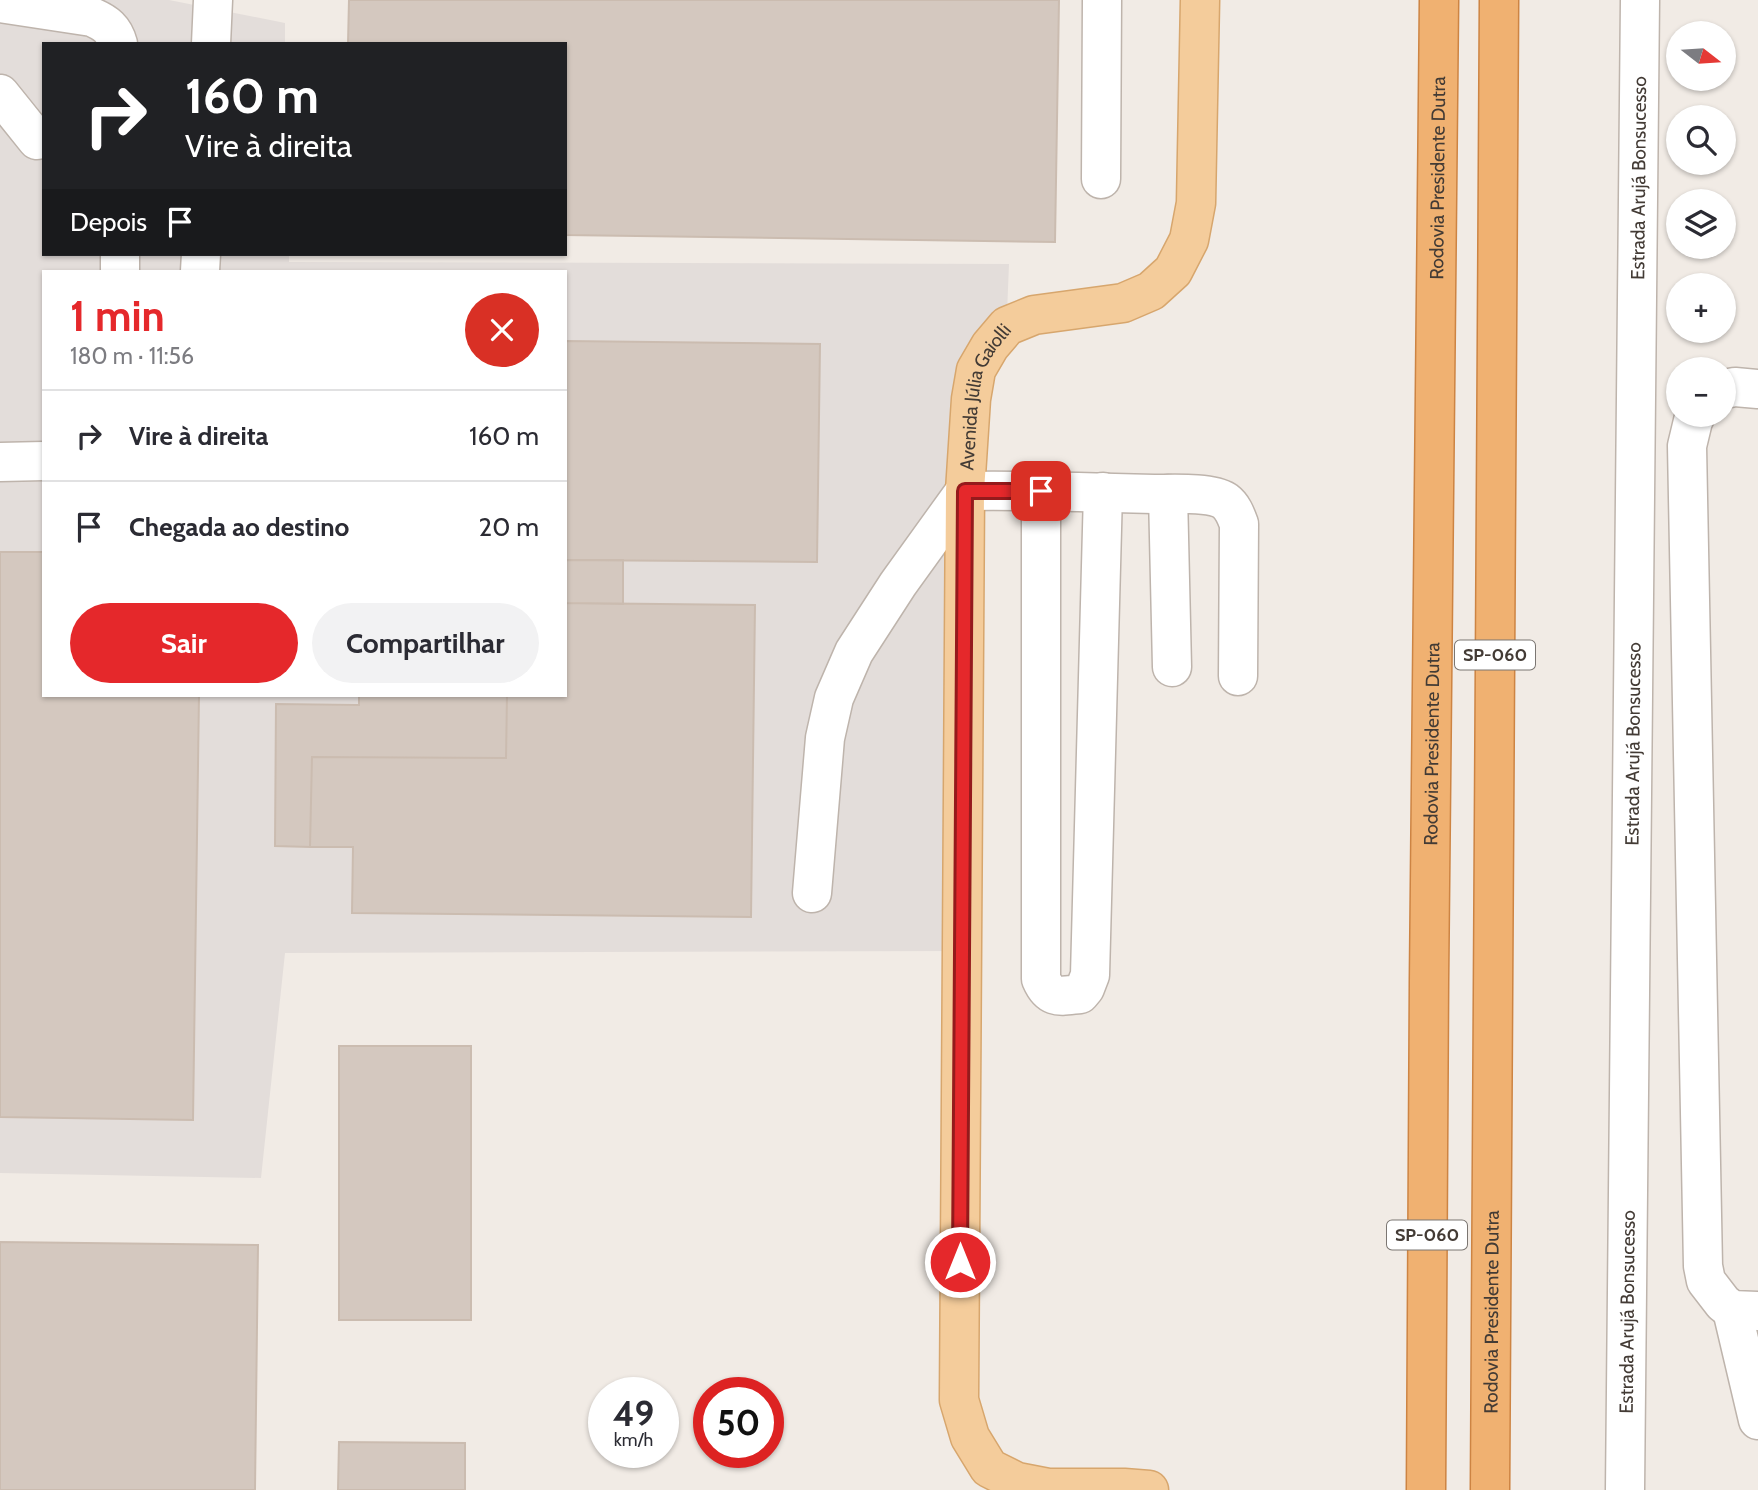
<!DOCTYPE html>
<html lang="pt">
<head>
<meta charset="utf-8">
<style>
  body { margin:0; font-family:Cabin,sans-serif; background:#f2f2f3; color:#2b2b33; height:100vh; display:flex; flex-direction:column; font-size:26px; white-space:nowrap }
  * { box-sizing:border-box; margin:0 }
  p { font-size:23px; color:#7c7c81 }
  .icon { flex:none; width:38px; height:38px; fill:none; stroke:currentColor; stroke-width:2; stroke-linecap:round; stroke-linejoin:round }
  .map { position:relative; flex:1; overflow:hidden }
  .sheet { position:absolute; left:42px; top:270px; width:525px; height:427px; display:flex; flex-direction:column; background:#fff; border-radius:0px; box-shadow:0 2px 5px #0004 }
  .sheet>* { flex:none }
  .guide { position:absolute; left:42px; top:42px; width:525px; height:214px; border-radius:0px; box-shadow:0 2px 5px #0004; background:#202124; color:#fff; overflow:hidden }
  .needle { width:46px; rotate:107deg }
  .fabs { position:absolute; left:1666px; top:21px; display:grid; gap:14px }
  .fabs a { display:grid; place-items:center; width:70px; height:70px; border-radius:50%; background:#fff; box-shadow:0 2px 5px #0004; font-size:35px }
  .speed { position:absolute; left:588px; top:1377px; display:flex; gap:14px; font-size:35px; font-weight:700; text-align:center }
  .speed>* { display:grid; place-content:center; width:91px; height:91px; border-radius:50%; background:#fff; box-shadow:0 2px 5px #0004; line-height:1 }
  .speed small { font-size:18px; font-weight:400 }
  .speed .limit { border:10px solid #d22; background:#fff; color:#111 }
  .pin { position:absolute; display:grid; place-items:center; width:60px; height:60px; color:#fff; margin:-30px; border-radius:14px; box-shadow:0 4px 10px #0006 }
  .me { position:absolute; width:77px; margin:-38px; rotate:0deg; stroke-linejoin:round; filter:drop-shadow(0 0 5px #0008) }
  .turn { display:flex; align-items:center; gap:24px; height:147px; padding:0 28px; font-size:32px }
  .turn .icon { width:91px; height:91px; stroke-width:2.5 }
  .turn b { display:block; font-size:49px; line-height:60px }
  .then { display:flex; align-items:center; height:66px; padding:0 28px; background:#0003; gap:14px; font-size:26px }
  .round { display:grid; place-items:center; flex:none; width:74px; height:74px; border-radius:37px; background:#f2f2f3 }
  .overview { display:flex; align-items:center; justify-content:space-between; height:119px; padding:0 28px }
  h1 { font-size:42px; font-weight:700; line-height:52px; color:#e5282b }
  .primary-button { display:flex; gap:14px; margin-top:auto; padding:14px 28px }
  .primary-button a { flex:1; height:80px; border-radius:42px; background:#e5282b; color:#fff; font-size:28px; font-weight:700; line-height:80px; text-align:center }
  .primary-button a+a { background:#f2f2f3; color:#2b2b33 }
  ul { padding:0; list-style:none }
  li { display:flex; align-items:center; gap:21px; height:91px; padding:0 28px; border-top:2px solid #e1e1e2 }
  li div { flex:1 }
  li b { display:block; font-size:26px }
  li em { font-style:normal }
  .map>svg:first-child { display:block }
  .industrial { fill:#e3ddda; fill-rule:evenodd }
  .building { fill:#d4c8bf; stroke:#cbbcb0; stroke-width:2 }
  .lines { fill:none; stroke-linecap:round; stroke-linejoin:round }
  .minor-casing { stroke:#beb4ac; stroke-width:41 }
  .major-casing { stroke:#d7a66d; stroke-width:41 }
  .highway-casing { stroke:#cd8443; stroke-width:41 }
  .minor { stroke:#fff; stroke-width:38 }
  .major { stroke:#f4cc9b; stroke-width:38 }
  .highway { stroke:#f0b171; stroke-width:38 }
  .route-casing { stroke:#951a1c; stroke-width:18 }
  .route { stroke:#e5282b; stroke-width:12 }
  .labels { text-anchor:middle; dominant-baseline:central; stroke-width:6; stroke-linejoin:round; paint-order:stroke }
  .shield { fill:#fff; stroke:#7b7672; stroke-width:2 }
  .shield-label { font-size:18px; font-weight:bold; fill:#433b35 }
  .street-label { font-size:19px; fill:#433b35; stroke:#fff }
</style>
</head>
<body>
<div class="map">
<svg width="1758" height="1490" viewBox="0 0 1758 1490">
  <rect width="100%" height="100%" fill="#f1ebe5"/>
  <path class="industrial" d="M0,0H169L285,23V44H44V254H289V262L1009,264L1007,313L973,359L954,951L285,953L261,1178L0,1173ZM44,271H565V695H44Z"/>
  <path class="building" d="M349,0H1059L1055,242L565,235V44H348Z
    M565,341L820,344L817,562L565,560Z
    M0,552H44V695H199L193,1120L0,1117Z
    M565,560H623V604L565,603Z
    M565,603L755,605L751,917L352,913L353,847H310L312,757L506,758L507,695H565Z
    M359,695H507L506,758L312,757L310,847L275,846L276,704L359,705Z
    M339,1046H471V1320H339Z
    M0,1242L258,1245L255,1490H0Z
    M339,1442L465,1443V1490H338Z"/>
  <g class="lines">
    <g class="minor-casing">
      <g id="minor">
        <path d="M0,3L92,17C106,23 114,29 118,44"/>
        <path d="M211,44L213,0"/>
        <path d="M0,94L37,140"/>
        <path d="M1101,179L1102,0"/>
        <path d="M120,271V254"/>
        <path d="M200,271L201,254"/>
        <path d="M1724,389L1735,387L1758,389"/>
        <path d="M1696,415L1693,421L1687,446L1703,1266L1706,1281L1723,1303L1732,1310L1758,1311"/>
        <path d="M0,462L44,461"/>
        <path d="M1041,491V979C1050,1000 1060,996 1080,994L1085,988L1090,975L1103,492"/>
        <path d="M1168,494L1172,667"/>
        <path d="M812,893L825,738L834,698L854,652L898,584L965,491C1029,490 1092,492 1156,494C1173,494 1211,492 1225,501C1233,507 1236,516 1239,524L1238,676"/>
        <path d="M1732,1310L1758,1420"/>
        <path id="s1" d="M1625,1490L1640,0"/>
      </g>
    </g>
    <g class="major-casing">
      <g id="major">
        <path id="s2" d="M1149,1490L1124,1488H1048L1017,1482L989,1468L970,1437L959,1400L965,491L971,399L976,370L990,346L1007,326L1034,315L1123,303L1151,291L1173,271L1189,240L1196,203L1200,0"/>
      </g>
    </g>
    <g class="highway-casing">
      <g id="highway">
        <path id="s3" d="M1426,1490L1429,981L1439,0"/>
        <path id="s4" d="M1490,1490L1499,0"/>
      </g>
    </g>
    <use href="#minor" class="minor"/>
    <use href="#major" class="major"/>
    <use href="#highway" class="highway"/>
  </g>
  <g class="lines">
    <g class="route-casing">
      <path id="route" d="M960,1262L965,491H1041"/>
    </g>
    <use href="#route" class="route"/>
  </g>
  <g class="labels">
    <g class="shield">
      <rect x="1455" y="640.5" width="80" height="29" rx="5"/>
      <rect x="1387" y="1220.5" width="80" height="29" rx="5"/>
    </g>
    <g class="shield-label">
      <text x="1495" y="655">SP-060</text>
      <text x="1427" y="1235">SP-060</text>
    </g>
    <g class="street-label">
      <text stroke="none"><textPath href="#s3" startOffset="1312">Rodovia Presidente Dutra</textPath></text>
      <text stroke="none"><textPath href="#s1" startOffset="1312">Estrada Arujá Bonsucesso</textPath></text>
      <text stroke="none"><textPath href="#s2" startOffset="1246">Avenida Júlia Gaiolli</textPath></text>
      <text stroke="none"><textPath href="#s3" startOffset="746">Rodovia Presidente Dutra</textPath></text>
      <text stroke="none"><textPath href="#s1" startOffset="746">Estrada Arujá Bonsucesso</textPath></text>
      <text stroke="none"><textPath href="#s4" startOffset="178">Rodovia Presidente Dutra</textPath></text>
      <text stroke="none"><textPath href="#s1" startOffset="178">Estrada Arujá Bonsucesso</textPath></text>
    </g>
  </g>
</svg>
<div class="fabs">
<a><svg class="needle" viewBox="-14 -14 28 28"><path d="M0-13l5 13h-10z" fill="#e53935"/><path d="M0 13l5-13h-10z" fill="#7c7c81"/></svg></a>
<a><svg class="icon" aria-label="search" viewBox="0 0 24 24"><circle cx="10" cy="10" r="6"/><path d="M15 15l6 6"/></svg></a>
<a><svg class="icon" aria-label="layers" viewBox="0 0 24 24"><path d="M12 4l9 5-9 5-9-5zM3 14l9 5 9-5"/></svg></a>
<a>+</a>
<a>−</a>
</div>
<div class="speed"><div>49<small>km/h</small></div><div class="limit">50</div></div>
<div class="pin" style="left:1041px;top:491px;background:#d93025"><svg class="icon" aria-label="arrive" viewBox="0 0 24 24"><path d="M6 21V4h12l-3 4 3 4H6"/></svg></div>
<svg class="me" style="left:960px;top:1262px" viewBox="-20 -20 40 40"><circle r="17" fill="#e5282b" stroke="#fff" stroke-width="3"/><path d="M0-11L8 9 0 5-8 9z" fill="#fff"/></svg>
<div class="guide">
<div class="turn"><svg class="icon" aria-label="right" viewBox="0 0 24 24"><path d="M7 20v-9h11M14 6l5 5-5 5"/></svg><div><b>160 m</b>Vire à direita</div></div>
<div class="then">Depois<svg class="icon" aria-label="arrive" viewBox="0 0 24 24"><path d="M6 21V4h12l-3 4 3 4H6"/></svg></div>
</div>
<section class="sheet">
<div class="overview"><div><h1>1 min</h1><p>180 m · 11:56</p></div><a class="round" style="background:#d93025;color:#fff"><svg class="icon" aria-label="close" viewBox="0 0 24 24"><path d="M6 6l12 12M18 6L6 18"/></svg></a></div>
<ul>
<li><svg class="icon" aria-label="right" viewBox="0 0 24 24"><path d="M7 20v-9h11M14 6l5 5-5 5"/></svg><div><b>Vire à direita</b></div><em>160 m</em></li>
<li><svg class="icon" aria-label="arrive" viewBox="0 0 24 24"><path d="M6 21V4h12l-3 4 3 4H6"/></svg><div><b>Chegada ao destino</b></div><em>20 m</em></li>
</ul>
<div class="primary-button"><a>Sair</a><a>Compartilhar</a></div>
</section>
</div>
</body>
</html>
